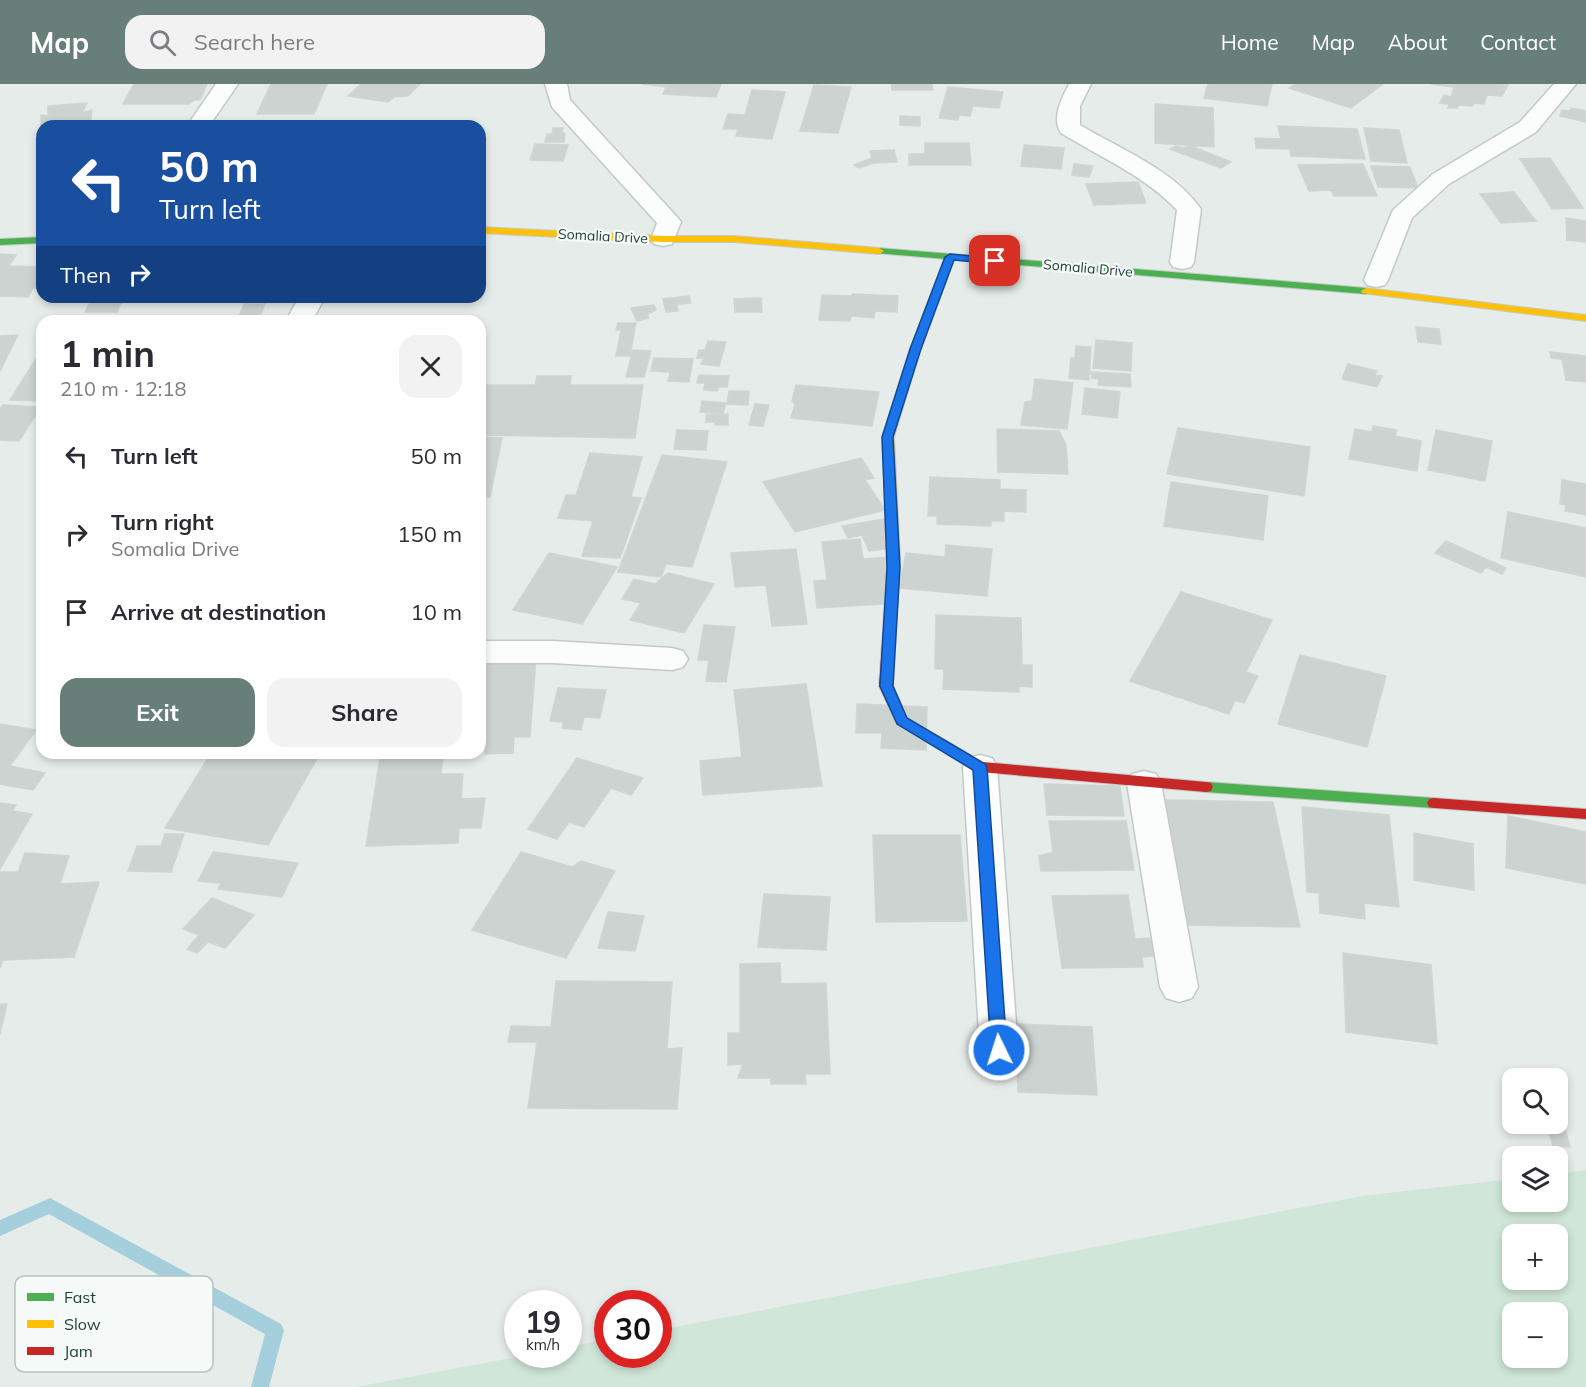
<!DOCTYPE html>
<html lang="en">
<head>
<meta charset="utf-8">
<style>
  body { margin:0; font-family:Mulish,sans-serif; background:#f2f2f3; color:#2b2b33; height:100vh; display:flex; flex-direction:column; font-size:22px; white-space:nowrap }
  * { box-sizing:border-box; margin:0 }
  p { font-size:20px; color:#7c7c81 }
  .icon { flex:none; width:33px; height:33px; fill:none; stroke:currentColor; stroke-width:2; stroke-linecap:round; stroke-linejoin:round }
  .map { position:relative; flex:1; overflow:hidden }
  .sheet { position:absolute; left:36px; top:231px; width:450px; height:444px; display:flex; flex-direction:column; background:#fff; border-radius:18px; box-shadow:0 3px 9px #0003 }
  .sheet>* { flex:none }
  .banner { position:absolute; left:36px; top:36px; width:450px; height:183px; border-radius:18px; box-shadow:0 3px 9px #0003; background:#1a4fa0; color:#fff; overflow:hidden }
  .controls { position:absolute; left:1502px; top:984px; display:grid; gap:12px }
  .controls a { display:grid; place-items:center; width:66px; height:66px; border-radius:12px; background:#fff; box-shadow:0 3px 9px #0003; font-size:30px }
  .speed { position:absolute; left:504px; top:1206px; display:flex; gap:12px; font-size:30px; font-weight:700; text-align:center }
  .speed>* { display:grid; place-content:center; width:78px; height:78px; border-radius:50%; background:#fff; box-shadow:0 3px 9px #0003; line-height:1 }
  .speed small { font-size:15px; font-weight:400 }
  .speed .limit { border:9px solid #d22; background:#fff; color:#111 }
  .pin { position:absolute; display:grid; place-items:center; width:51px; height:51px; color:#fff; margin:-26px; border-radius:12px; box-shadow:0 3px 9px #0006 }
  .me { position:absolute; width:66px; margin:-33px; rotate:356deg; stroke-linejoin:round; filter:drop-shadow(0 0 4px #0008) }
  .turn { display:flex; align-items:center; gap:21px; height:126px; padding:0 24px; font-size:27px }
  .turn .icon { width:78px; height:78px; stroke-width:2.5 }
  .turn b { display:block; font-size:42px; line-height:51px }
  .then { display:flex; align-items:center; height:57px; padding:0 24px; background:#0003; gap:12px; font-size:22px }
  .round { display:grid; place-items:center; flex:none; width:63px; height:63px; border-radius:18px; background:#f2f2f3 }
  .overview { display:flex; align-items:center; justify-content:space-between; height:102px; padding:0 24px }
  h1 { font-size:36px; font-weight:700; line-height:45px }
  .button { display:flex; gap:12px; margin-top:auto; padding:12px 24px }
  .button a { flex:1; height:69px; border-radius:18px; background:#677e79; color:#fff; font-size:24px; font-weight:700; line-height:69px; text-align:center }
  .button a+a { background:#f2f2f3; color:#2b2b33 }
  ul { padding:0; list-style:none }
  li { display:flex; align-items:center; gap:18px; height:78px; padding:0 24px }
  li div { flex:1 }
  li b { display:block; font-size:22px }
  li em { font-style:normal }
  header { display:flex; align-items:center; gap:36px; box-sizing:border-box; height:84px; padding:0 30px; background:#677e79; color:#fff }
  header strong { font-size:28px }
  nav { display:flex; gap:33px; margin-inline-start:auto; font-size:21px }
  .search { width:420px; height:54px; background:#f2f2f3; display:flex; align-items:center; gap:15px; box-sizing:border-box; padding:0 21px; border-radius:18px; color:#7c7c81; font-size:22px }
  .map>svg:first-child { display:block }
  .green { fill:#cfe6d8; fill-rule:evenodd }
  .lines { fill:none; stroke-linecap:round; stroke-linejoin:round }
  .stream { fill:#a5cfdc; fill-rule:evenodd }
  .building { fill:#cdd3d1; stroke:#cfd5d3; stroke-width:1.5 }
  .street-casing { stroke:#c3c9c7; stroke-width:3 }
  .fast-casing { stroke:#c2cac7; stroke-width:2 }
  .slow-casing { stroke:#c2cac7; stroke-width:2 }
  .jam-casing { stroke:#c2cac7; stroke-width:2 }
  .street { fill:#fbfcfc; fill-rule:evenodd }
  .fast { fill:#4caf50; fill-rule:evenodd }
  .slow { fill:#ffc107; fill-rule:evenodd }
  .jam { fill:#c62828; fill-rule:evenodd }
  .route { fill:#1a73e8; stroke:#114b97; stroke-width:1.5 }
  .labels { text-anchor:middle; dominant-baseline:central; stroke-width:4.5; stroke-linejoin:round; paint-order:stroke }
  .far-street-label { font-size:14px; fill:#22423c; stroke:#f5faf8 }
  .key { fill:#f5faf8; stroke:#b6c3c0; stroke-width:1.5 }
  .key-label { font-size:16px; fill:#22423c }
</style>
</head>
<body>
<header>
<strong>Map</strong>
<div class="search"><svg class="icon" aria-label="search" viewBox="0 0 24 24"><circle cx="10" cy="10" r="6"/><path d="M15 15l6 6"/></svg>Search here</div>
<nav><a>Home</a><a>Map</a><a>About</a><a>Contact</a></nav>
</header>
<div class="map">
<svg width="1586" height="1303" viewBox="0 0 1586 1303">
  <rect width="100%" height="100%" fill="#e6ecea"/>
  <path class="green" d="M1586,1086V1303H356L528,1271L568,1270L569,1263L607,1255L608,1270H658L659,1246L1362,1112L1512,1095V1118H1557V1090ZM1512,1150H1557V1196H1512ZM1512,1228H1557V1274H1512Z"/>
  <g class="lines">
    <path class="stream" d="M50,1114L281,1240L284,1246L269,1303H251L265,1250L49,1130L0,1152V1136Z"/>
  </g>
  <path class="building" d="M134,0H207L200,16H194L189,20H123Z
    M271,0H327L314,30H257Z
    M361,0H420L408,12L394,13L388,18L348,12Z
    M642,0H721L716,13L663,10L666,3Z
    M891,0H932L933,6H892Z
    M1208,0H1272L1267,22L1204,14Z
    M1295,0H1383L1351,24L1289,4Z
    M1431,0H1500L1508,1L1502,12L1487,11L1484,20L1474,19L1472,22L1459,21L1457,24H1448L1449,20L1440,19L1444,11L1451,13L1454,3Z
    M814,1L851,3L838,49L800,47Z
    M948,3L1003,8L999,24L973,22L970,32L959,31L958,36L939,34Z
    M752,6L785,8L772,55L736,52L738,45H723L728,30L745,31Z
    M87,19L82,29L92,26L90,42H42L41,57V31L48,32V22Z
    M1155,20L1213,24L1214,63L1155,59Z
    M1571,24L1586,27V38L1560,32L1562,26L1570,27Z
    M900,32L920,33V42L900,41Z
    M1278,42L1357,45L1365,75L1291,72L1290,65L1256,64L1255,54L1281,55Z
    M553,44H563L562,49H565L564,58H545L547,50H552Z
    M1364,44L1399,46L1407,79L1371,77Z
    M925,59H969L971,81H909V70H925Z
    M535,60L568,61L563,77L530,76Z
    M1024,61L1064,64L1061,85L1021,82Z
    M1188,61L1231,78L1221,84L1170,65L1175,62L1184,64Z
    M894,66L897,78L874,79L859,84L854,81L872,74L870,67Z
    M1550,74L1583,124L1552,125L1520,75Z
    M1074,80L1093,82L1089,93L1072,91Z
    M1363,80L1377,112H1334L1331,106L1309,107L1298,81Z
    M1371,82L1410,83L1418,104L1378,103Z
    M1138,98L1146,119L1094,121L1086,100Z
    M1514,108L1536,137L1501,139L1480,110Z
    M1566,134L1586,137V158L1567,156Z
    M0,170L16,171L9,182L42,183L38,189H42V205L33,204L28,213L0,212Z
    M852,210L898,212L897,228L875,227L874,234L851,232L850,237L819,236L822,211L852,212Z
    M689,212L691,219L677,220L678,227L666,228L663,215Z
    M93,213H124L117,228H85Z
    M761,214L762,228H735L734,215Z
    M244,220H265L258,237H237Z
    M654,221L656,226L647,230L649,234L637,237L631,224Z
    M618,239H636L630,272H616L621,246H616Z
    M1416,243L1439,245L1441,260L1418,258Z
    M18,251L0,287V252Z
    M1096,256L1132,259L1131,287L1093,284Z
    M708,257L726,258L719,282L701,280L704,274H697L699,266H705Z
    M1076,262L1091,263L1089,296L1069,294L1071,274H1075Z
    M42,265V317L10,316Z
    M633,266L651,267L644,293H626Z
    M1550,268L1586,272V298L1566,296L1562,275L1551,274Z
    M654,274L693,275L689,298L668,297L670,288L651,287Z
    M1348,280L1377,287L1374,291L1382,292L1377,303L1342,295Z
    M1091,288L1130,290L1131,303L1098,301L1099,295L1092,294Z
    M699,291L729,292L727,303H719L717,307L704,306L705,299H697Z
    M537,292H571L570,301H643L635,354L480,351V301H535Z
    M1035,295L1073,299L1067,345L1021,341L1025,318L1032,317Z
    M796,301L879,308L872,342L791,334L795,320L792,317Z
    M1085,304L1120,308L1117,334L1082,330Z
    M729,307H749L748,321L727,320Z
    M702,317L726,319L723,330L700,328Z
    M755,320L769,321L763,342L749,341Z
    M3,321L41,323L19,357L0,356V325Z
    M728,330V341H715V338H706V331Z
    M1373,342L1397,346L1395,352L1421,357L1417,387L1349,375L1355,345L1372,348Z
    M1178,344L1310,363L1304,412L1167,390Z
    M997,345L1059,347L1066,361L1068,390L998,388Z
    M677,346L708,347L706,366L674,365Z
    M1436,346L1492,357L1485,397L1428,386Z
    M480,353L502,354L490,413L480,414Z
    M590,369L642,373L631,413L641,414L620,474L582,472L593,437L558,434L566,411H576Z
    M662,371L727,378L692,483L666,480L661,493L618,488Z
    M861,374L874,394L865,396L885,426L795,448L763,398Z
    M930,393L1000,396V405L1026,406V428L1004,427V437H991V442L937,440V432H928Z
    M1562,396L1586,400V431L1565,427L1566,421L1560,420Z
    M1171,398L1268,412L1263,456L1164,442Z
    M1508,428L1586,444V493L1501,474Z
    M889,434L892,464L869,467L862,451L848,454L842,442Z
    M860,455L863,475L891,473L899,519L817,524L814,497L827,496L822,458Z
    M1446,457L1506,484L1502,490L1486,483L1481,489L1435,469Z
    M946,461L992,465L987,512L899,504L906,469L945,473Z
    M796,465L807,540L772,542L766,501L735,503L731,469Z
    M549,469L617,483L582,540L513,526Z
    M668,489L714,500L684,549L630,536L641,519L622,515L634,495L655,500Z
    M1181,508L1272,536L1246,588L1258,592L1244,619L1235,616L1229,630L1130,597Z
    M936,531L1021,534L1022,581H1032V603L1019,602V608L943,605L944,585H935Z
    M704,541L735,543L726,598L706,597L709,576H698Z
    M1300,571L1386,592L1367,663L1278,640Z
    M536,574L530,653H514L513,669L485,670L487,653H480V577Z
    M806,600L822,702L703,711L700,677L742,673L734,606Z
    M558,604L606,606L600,634L584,633L581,646L562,644L564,638L550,637Z
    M857,620L927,623L926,666L881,664L882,649H856Z
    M0,640L36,646L10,682L0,680Z
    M211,669H320L268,761L165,744Z
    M443,672L441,690H463L461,715L485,714L481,744H459L458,759L366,762L380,674Z
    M577,674L643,694L631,711L611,704L584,743L569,738L557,755L528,745Z
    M0,680L45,689L33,706L0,700Z
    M1044,700L1120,702L1124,732L1047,731Z
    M1166,716L1273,718L1300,843L1185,841Z
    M0,719L16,721L12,727L32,730L0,785Z
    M1302,723L1389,731L1399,823L1364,819L1365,835L1320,829L1319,809L1307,808Z
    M1508,732L1586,748V800L1506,784Z
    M1049,737H1126L1134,786L1041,787L1039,772L1053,768Z
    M1414,749L1473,760L1474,806L1414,796Z
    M165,750H184L171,788L128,787L137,762H161Z
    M873,751H960L967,837L876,838Z
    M213,768L298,779L282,813L218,805L221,799L198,797Z
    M521,768L572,783L581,777L615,787L566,874L472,846Z
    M25,769L69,772L60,800L99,798L74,873L3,876L0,884V788H18Z
    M764,810L830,813L826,866L758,863Z
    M1128,811L1135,855L1151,854L1154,872L1142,873L1143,883L1062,884L1052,812Z
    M212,814L254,831L225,864L208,858L197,869L187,865L199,851L183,845Z
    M608,828L644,832L635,867L598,864Z
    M1343,869L1431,881L1437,960L1346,948Z
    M780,879L781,900L826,899L830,990H805L806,1000H771V994H738L743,980L728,981V949H740V880Z
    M556,897L672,898L667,965L682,964L677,1025L528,1024L537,958H508L511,942L551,943Z
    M0,920H7L0,950Z
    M1015,940L1092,943L1097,1011L1018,1008Z
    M1548,1044L1565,1045L1570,1063L1553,1062Z"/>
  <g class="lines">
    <g class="street-casing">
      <path id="street" d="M216,0H238L209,42H187Z
        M545,0H567L570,16L677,133L681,138L672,160L663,162L654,160L651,155L657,139L552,23Z
        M1069,0H1091L1080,22V41C1120,65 1174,86 1201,125L1194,178L1191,183L1182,185L1173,183L1170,178L1177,126C1145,92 1100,73 1061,49C1051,34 1062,14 1069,0Z
        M1554,0H1576L1536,48L1449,100L1412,134L1388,196L1385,201L1376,203L1367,201L1364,196L1393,126L1433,90L1520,38Z
        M299,213H325L312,237H286Z
        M480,557H553L672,564L683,567L688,575L683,583L672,586L553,579H480Z
        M980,671L992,674L997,683L1018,966L1013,977L999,982L985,977L980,966L963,683L968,674Z
        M1144,687L1156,690L1161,699L1198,903L1192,914L1179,918L1166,914L1160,903L1127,699L1132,690Z"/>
    </g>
    <g class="fast-casing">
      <path id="fast" d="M42,153V159L0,161V155Z
        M879,164L1366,204L1371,207L1366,210L875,169V165Z
        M1206,698L1434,714L1439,715L1441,719L1439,723L1434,724L1206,708L1201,707L1199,703L1201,699Z"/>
    </g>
    <g class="slow-casing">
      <path id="slow" d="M480,143L663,152H734L879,164L884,167L879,170L734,158H663L480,149Z
        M950,170L955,173L920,265L894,353L900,476L894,480L888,476L882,353L910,265L945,173Z
        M1366,204L1586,231V237L1362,209L1361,207Z"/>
    </g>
    <g class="jam-casing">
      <path id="jam" d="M894,472L900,476L893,602L907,634L983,678L1206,698L1211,699L1213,703L1211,707L1206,708L980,688L897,640L879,602L888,476Z
        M1434,714L1586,725V735L1434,724L1429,723L1427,719L1429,715Z"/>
    </g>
    <use href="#street" class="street"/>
    <use href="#fast" class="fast"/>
    <use href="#slow" class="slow"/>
    <use href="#jam" class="jam"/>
  </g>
  <path class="route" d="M950,170L995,174L1000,177L995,180L954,176L921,265L893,353L900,483L893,602L907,634L985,680L987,683L1007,966L1005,970L999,972L993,970L991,966L973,686L897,640L880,602L887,483L882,353L910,265L945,173Z"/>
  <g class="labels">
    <g class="far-street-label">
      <text transform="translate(603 152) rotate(3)">Somalia Drive</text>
      <text transform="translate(1088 184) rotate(5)">Somalia Drive</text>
    </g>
  </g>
  <rect x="15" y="1192" width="198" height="96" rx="9" class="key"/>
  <rect x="27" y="1209" width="27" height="8" fill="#4caf50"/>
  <rect x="27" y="1236" width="27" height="8" fill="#ffc107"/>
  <rect x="27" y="1263" width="27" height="8" fill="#c62828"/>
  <g class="key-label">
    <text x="64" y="1219">Fast</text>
    <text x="64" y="1246">Slow</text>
    <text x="64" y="1273">Jam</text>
  </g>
</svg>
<div class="controls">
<a><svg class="icon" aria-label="search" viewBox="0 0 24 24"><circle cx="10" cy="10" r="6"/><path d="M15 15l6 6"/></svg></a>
<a><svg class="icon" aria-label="layers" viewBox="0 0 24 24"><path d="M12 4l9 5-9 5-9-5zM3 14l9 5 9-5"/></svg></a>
<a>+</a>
<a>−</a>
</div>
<div class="speed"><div>19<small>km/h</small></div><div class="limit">30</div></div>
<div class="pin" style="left:995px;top:177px;background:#d93025"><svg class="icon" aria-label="arrive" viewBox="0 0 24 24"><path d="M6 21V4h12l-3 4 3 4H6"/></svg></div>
<svg class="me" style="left:999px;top:966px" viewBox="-20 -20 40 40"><circle r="17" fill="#1a73e8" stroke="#fff" stroke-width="3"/><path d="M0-11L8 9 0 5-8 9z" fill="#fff"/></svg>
<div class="banner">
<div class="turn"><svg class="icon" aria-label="left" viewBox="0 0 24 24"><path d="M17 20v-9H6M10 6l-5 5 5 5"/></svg><div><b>50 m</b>Turn left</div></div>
<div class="then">Then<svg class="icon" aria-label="right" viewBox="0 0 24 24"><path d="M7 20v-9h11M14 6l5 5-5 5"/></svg></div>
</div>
<section class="sheet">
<div class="overview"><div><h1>1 min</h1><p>210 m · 12:18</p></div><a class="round"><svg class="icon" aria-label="close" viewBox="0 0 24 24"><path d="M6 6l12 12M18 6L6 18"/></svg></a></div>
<ul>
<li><svg class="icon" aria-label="left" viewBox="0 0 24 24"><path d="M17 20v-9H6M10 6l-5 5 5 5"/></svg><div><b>Turn left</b></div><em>50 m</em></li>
<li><svg class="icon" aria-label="right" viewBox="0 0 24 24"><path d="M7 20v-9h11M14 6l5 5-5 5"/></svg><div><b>Turn right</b><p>Somalia Drive</p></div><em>150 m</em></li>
<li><svg class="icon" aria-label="arrive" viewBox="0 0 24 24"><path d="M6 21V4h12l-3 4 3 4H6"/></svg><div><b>Arrive at destination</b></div><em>10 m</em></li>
</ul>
<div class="button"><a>Exit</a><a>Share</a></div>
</section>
</div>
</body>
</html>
